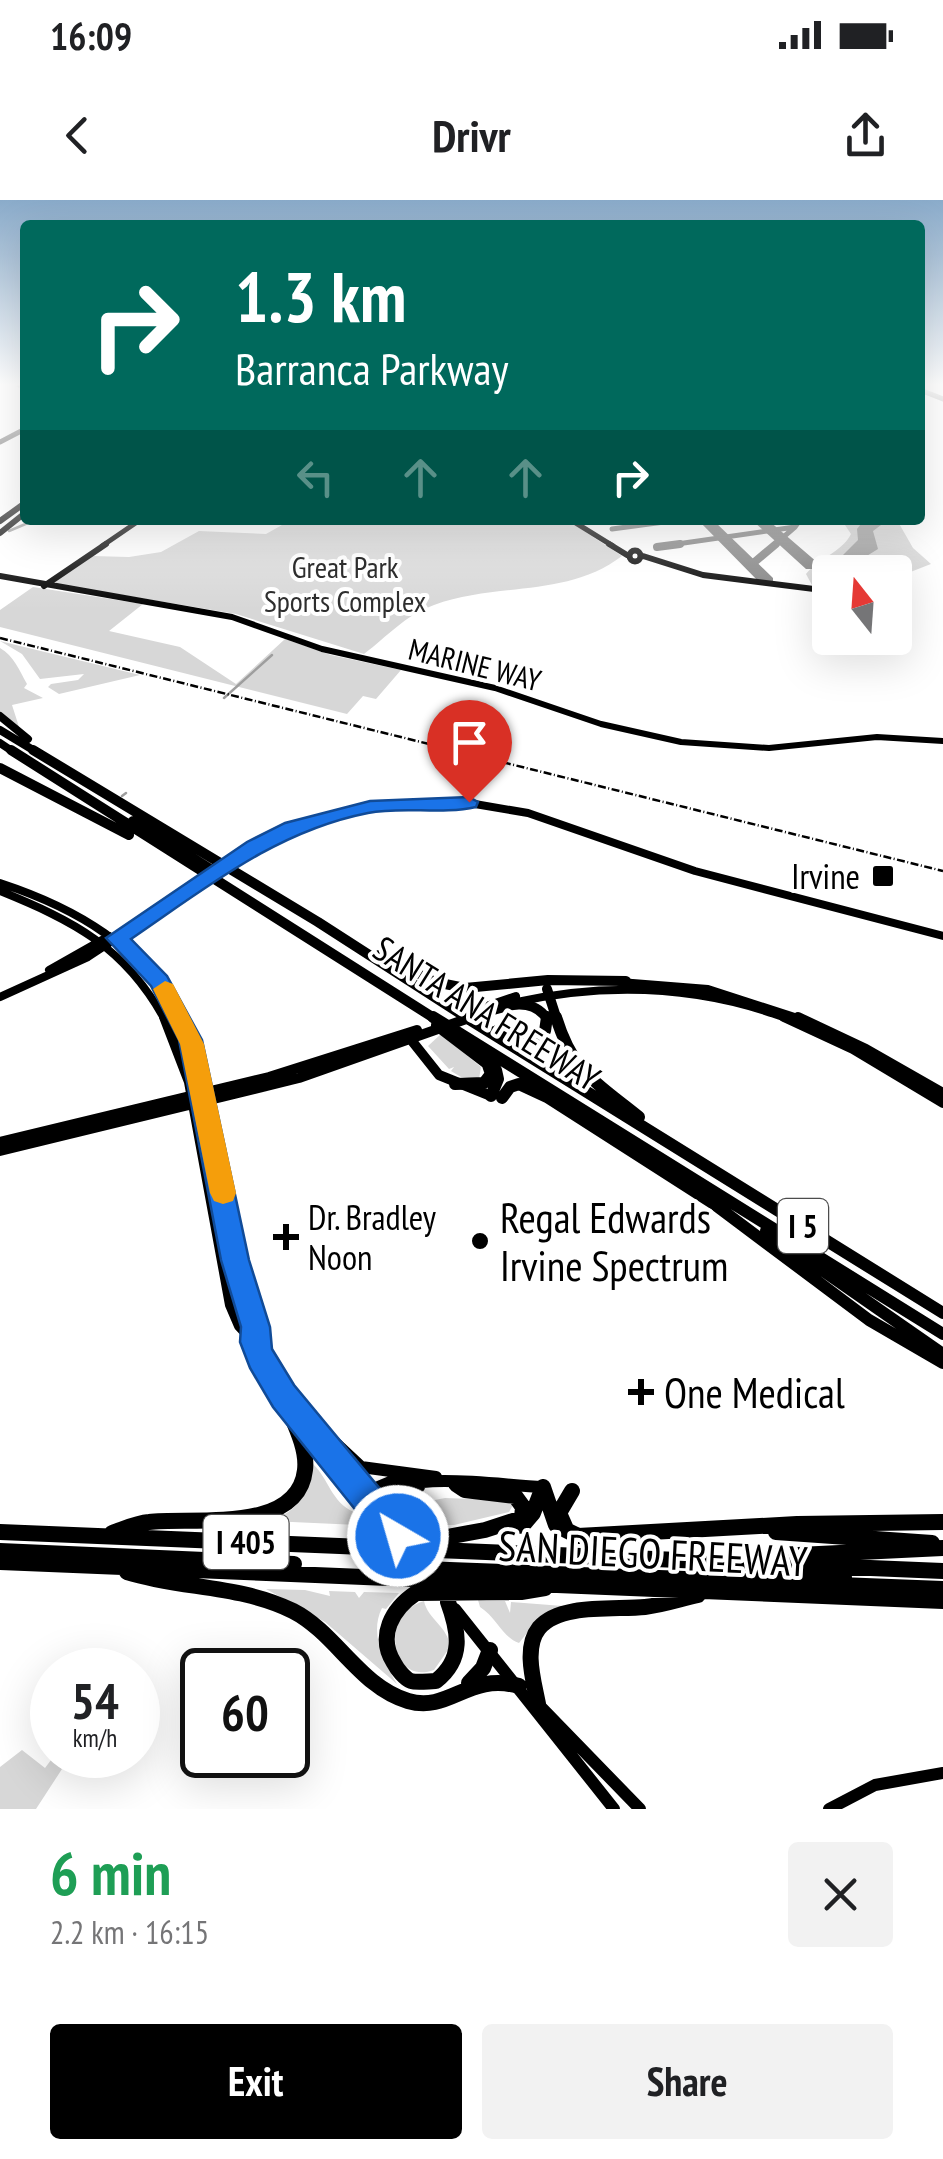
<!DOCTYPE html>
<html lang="en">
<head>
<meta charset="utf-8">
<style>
  body { margin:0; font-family:"PT Sans Narrow",sans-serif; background:#f2f2f2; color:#202124; height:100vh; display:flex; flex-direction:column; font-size:38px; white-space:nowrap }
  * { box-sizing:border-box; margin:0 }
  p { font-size:32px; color:#757577 }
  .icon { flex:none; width:55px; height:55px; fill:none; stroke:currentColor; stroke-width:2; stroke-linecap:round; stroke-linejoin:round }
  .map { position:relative; height:1609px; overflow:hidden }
  .details { display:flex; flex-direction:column; background:#fff; flex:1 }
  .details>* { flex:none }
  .hud { position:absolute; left:20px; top:20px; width:905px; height:305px; border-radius:10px; box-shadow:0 10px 40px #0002; background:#00695c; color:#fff; overflow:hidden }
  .needle { width:65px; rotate:343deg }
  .fabs { position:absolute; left:812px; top:355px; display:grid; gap:20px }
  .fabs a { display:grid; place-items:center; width:100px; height:100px; border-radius:10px; background:#fff; box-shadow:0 10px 40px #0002; font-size:50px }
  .speed { position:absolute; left:30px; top:1448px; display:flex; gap:20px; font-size:50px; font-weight:700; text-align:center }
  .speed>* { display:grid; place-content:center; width:130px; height:130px; border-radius:50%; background:#fff; box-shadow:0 10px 40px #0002; line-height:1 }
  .speed small { font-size:25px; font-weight:400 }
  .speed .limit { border:5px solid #111; border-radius:15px; background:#fff; color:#111 }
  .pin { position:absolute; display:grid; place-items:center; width:85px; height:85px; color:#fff; margin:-102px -42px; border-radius:50% 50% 50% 0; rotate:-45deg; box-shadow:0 0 10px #0007 }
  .pin .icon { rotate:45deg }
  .me { position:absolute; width:110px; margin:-55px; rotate:322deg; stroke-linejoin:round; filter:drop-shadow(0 0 8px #0008) }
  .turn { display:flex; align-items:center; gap:35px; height:210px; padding:0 50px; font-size:45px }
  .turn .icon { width:130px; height:130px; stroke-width:2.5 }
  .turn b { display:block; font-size:70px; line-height:85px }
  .lanes { display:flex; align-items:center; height:95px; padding:0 50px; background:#0003; justify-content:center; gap:50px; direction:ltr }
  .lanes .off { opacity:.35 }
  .round { display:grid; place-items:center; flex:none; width:105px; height:105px; border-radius:10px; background:#f2f2f2 }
  .head { display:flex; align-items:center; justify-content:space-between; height:170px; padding:0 50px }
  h1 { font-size:60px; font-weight:700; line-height:75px; color:#1e9e55 }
  .cta { display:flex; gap:20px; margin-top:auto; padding:20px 50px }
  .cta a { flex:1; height:115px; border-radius:10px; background:#000; color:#fff; font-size:40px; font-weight:700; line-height:115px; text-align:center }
  .cta a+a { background:#f2f2f2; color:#202124 }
  .status { display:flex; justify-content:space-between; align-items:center; height:70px; padding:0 50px; background:#fff; direction:ltr }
  .status svg { height:28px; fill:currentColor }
  header { display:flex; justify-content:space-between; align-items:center; height:130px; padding:0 50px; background:#fff; font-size:45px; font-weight:700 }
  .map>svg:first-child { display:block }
  .green { fill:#d7d7d7 }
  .water { fill:#9e9e9e }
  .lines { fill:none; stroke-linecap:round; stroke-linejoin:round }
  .stream { stroke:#9e9e9e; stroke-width:2.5 }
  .taxiway-far1 { stroke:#808080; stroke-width:5 }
  .taxiway { stroke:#808080; stroke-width:8 }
  .runway { fill:#808080; fill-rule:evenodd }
  .major-far4 { stroke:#000; stroke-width:5 }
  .major-far3 { stroke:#000; stroke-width:6 }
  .major-far2 { stroke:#000; stroke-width:8 }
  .major-far1 { stroke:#000; stroke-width:10 }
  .major { stroke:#000; stroke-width:12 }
  .highway-far4 { stroke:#000; stroke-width:6 }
  .highway-far3 { stroke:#000; stroke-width:8 }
  .highway-far2 { stroke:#000; stroke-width:10 }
  .highway-far1 { stroke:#000; stroke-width:12 }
  .highway { stroke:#000; stroke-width:16 }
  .rail { stroke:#000; stroke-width:2.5; stroke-dasharray:8 2.5 1 2.5; stroke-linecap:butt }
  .route { fill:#1a73e8; stroke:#114b97; stroke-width:2.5 }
  .slow { fill:#f59e0b }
  .poi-dot { fill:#000; stroke:#fff; stroke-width:4 }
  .labels { text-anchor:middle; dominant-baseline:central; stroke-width:8; stroke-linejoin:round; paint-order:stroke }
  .far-park-label { font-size:30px; fill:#2e2e2e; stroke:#fff }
  .far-street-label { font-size:30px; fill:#000; stroke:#fff }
  .shield { fill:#fff; stroke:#4c4c4c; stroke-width:2.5 }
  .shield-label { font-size:32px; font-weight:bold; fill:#000 }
  .poi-label { font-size:35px; fill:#000; stroke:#fff; text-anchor:end }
  .street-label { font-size:35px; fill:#000; stroke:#fff }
  .near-poi-label { font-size:42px; fill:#000; stroke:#fff; text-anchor:start }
  .near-street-label { font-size:42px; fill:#000; stroke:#fff }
</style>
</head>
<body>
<div class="status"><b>16:09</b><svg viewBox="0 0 49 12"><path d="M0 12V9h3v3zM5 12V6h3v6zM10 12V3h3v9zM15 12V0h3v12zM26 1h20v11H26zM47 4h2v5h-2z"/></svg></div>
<header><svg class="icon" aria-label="back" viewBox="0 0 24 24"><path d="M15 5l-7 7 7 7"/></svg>Drivr<svg class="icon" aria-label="share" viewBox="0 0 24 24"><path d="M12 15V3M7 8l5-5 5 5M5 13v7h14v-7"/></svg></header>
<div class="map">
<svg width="943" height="1609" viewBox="0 0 943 1609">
  <rect width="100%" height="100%" fill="#fff"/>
  <path class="green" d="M291,320H567L622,356C567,398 496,382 434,405C404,416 388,436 364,454L236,414L57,384L55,380L93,356L129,357L161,352L199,331L266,334Z
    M849,320H897L913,348L931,364L895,378V372H830V388L813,387L806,374C818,359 843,351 851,334L845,325Z
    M33,387L143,404L109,431L180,447L236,484L285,439L331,455L401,470L376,499L363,496L347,514L0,427V410Z
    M0,441L16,445L140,475L59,494L48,487L51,484L78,480L84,474L40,479L22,454Z
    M0,448C14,456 19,470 27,484L24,488L43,498L12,505L20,530L0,512Z
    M441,834L481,867L479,879L461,877L451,871L454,867L449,869L428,846Z
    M313,1264C329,1279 331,1302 354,1312L358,1325L270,1321C297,1312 311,1292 313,1264Z
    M445,1298L502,1300L513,1305L509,1312L454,1325H418L409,1312L410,1305Z
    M266,1389L305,1390L330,1396L329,1391L355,1392L359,1398L364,1392L399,1393L386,1409L382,1408C369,1434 384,1462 397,1484L325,1422Z
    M478,1400L505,1401L510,1413L511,1402L563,1406L539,1418L519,1443C503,1438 497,1418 480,1407Z
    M424,1401C428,1420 448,1426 450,1447L434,1470C390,1486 379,1414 424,1401Z
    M22,1550L45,1568L51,1560L62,1569L36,1609H0V1567Z"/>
  <path class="water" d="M864,320L885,322L873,331L878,349L849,367L848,372H830V387L817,381L821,369L841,357L858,340L857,329Z"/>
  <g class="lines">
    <path class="stream" d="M9,331L35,320
      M224,498L272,455
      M122,596L126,593"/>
    <path class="taxiway-far1" d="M612,329L679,320
      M663,346L795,327L800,320
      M773,346L795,327"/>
    <path class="taxiway" d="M657,347L680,344
      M751,365L776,344"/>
    <path class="runway" d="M698,320H713L773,378V384H761Z
      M752,320H768L818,363V369H806Z"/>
    <path class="major-far4" d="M19,185L25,186
      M920,190L943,199
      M0,242L25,229
      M571,320L613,346
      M102,346L140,320"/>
    <path class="major-far3" d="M609,344L627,355
      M629.5 356a5.5 5.5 0 1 1 11 0a5.5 5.5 0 1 1-11 0Z
      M643,356L703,375L830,391
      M0,376L232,417L322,449L495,488L601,524L681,542L769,548L877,537L943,541
      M44,386L106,344"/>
    <path class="major-far2" d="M0,683C76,708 143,746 180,820
      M0,691C74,721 125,747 165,820
      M49,770L109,736
      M620,782L708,789L804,820
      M0,797L88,757L270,637L326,616L399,603H469L528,613L695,671L943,736
      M512,803C606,782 700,785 791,820
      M460,815L516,796
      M464,820L469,818"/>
    <path class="major-far1" d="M164,817L189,882L230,1105L239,1126L254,1142
      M179,817L199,870L235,1060L255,1127L254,1142L266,1165
      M784,817L853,849L943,903
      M798,817L866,849L943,893
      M408,836L439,875L491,896
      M0,942L269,877L417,830
      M0,951L299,878L469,818"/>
    <path class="major" d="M265,1162L285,1199
      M295,1211L424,1369
      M314,1234L330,1238L361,1267L436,1277
      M364,1293L402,1277
      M369,1299C411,1269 492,1285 543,1287
      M398,1334L394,1299L403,1291L419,1287
      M455,1409L614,1609
      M537,1503L640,1609
      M829,1609L875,1585L943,1573"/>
    <path class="highway-far4" d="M0,321L25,303
      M0,333L25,313"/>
    <path class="highway-far3" d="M0,516L28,539
      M0,530L38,553
      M0,543L15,553"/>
    <path class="highway-far2" d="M11,550L437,820
      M33,550L318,722L470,820
      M0,568L129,635
      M133,621L215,672
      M379,755L435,782L465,788L548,780L626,781
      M547,789L557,820
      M478,815C502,807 531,794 548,820"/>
    <path class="highway-far1" d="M433,817L943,1134
      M466,817L943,1113
      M556,817C573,873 596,882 639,917
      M437,825L496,870L498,879L491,896
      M497,831C514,839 528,842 545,831L547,817
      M455,884L484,883L491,874L487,862
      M502,898L510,887L519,884L547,897L714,1004L869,1120L943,1163
      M766,1031L943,1154"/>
    <path class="highway" d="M543,1287L556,1325L578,1336L797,1324L943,1322
      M522,1326L533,1313L543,1287
      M566,1329L559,1313L572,1291
      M0,1332L943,1371
      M776,1332L932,1343
      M112,1333C124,1329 136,1323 149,1322C194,1317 298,1334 305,1270C308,1246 291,1218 283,1196
      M404,1345L485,1330L522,1318L523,1307L515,1296L465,1290L456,1284
      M0,1351L294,1364
      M758,1357L943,1348
      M0,1362L943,1401
      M423,1369L943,1389
      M763,1371L844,1377
      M127,1372C181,1389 241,1385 293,1411C336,1433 360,1487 408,1501C450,1513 468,1472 519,1486
      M448,1402C459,1432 464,1459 436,1481C429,1481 417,1483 411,1481C405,1479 397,1469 394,1463C377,1436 392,1409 416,1393L521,1392L545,1388
      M469,1483L483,1468L490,1450
      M538,1504C534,1482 523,1448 539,1428C560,1403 615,1410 645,1407C663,1405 680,1399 698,1395"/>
    <path class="rail" d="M0,438L943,671"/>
  </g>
  <linearGradient id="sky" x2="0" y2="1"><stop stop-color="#8aabca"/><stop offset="0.45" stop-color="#fff"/><stop offset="1" stop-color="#fff" stop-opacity="0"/></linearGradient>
  <rect width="943" height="410" fill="url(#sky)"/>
  <path class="route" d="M469,597L478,602L476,607C441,615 403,606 368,613C276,631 206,688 131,739L167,776L202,840L249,1060L270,1127L272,1149L294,1185L410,1325L415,1336L410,1348L398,1353L386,1348L273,1207L250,1168L240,1142L241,1127L221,1060L179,840L151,786L106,738L247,642L285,623L370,601Z"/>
  <path class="slow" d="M165,781L173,784L204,844L236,993L233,1001L223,1004L214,1001L210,993L180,844L153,789Z"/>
  <g class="poi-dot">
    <rect x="871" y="664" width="24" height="24" rx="5"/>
    <path d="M281 1022h10v10h10v10h-10v10h-10v-10h-10v-10h10z"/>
    <circle cx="480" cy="1041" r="10"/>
    <path d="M636 1177h10v10h10v10h-10v10h-10v-10h-10v-10h10z"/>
  </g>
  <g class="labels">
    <g class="far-park-label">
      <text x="345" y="366">Great Park<tspan x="345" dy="34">Sports Complex</tspan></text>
    </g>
    <g class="far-street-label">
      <text transform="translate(475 464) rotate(14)">MARINE WAY</text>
    </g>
    <g class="shield">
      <rect x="778" y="999" width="50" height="54" rx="8"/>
      <rect x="203.5" y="1315" width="85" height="54" rx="8"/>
    </g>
    <g class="shield-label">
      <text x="803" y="1026">I 5</text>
      <text x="246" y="1342">I 405</text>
    </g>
    <g class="poi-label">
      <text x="860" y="676">Irvine</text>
      <text x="308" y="1017" text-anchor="start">Dr. Bradley<tspan x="308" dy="40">Noon</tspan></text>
    </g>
    <g class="street-label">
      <text transform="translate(487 813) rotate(32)">SANTA ANA FREEWAY</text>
    </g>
    <g class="near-poi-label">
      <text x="500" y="1017">Regal Edwards<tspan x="500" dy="48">Irvine Spectrum</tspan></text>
      <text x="664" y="1192">One Medical</text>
    </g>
    <g class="near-street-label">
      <text transform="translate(653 1353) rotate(3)">SAN DIEGO FREEWAY</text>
    </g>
  </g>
</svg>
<div class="fabs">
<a><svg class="needle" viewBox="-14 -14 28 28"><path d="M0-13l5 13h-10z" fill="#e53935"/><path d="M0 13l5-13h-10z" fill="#757577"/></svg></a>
</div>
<div class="speed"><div>54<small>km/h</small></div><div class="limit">60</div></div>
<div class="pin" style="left:469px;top:602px;background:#d93025"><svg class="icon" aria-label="arrive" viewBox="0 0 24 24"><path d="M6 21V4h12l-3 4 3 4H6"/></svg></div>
<svg class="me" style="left:398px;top:1336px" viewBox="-20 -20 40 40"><circle r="17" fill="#1a73e8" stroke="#fff" stroke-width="3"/><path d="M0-11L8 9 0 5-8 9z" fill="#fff"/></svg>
<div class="hud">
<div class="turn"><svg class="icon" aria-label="right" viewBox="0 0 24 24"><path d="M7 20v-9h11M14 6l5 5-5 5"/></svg><div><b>1.3 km</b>Barranca Parkway</div></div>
<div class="lanes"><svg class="icon off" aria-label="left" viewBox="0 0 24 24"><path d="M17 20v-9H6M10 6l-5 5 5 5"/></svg><svg class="icon off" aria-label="ahead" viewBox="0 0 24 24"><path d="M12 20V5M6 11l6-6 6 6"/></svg><svg class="icon off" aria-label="ahead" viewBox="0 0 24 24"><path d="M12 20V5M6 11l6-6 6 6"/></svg><svg class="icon" aria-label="right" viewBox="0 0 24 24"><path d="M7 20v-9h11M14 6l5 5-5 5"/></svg></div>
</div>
</div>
<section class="details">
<div class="head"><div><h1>6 min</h1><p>2.2 km · 16:15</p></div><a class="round"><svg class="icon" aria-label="close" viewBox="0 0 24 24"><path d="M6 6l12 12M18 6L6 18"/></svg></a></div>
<div class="cta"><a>Exit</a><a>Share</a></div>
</section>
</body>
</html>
